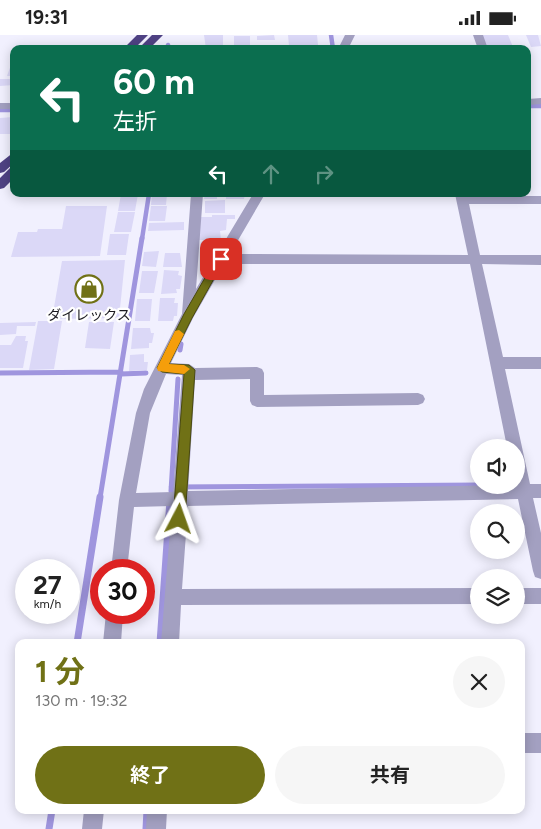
<!DOCTYPE html>
<html lang="ja">
<head>
<meta charset="utf-8">
<style>
  body { margin:0; font-family:Figtree,"Noto Sans JP",sans-serif; background:#f6f6f6; color:#222; height:100vh; display:flex; flex-direction:column; font-size:19px; white-space:nowrap }
  * { box-sizing:border-box; margin:0 }
  p { font-size:16px; color:#767676 }
  .icon { flex:none; width:28px; height:28px; fill:none; stroke:currentColor; stroke-width:2; stroke-linecap:round; stroke-linejoin:round }
  .map { position:relative; flex:1; overflow:hidden }
  .sheet { position:absolute; left:15px; top:604px; width:510px; height:175px; display:flex; flex-direction:column; background:#fff; border-radius:10px; box-shadow:0 2px 12px #0003 }
  .sheet>* { flex:none }
  .top-card { position:absolute; left:10px; top:10px; width:521px; height:152px; border-radius:10px; box-shadow:0 2px 12px #0003; background:#0b6e4f; color:#fff; overflow:hidden }
  .fabs { position:absolute; left:470px; top:404px; display:grid; gap:10px }
  .fabs a { display:grid; place-items:center; width:55px; height:55px; border-radius:50%; background:#fff; box-shadow:0 2px 12px #0003; font-size:25px }
  .speed { position:absolute; left:15px; top:524px; display:flex; gap:10px; font-size:25px; font-weight:700; text-align:center }
  .speed>* { display:grid; place-content:center; width:65px; height:65px; border-radius:50%; background:#fff; box-shadow:0 2px 12px #0003; line-height:1 }
  .speed small { font-size:12px; font-weight:400 }
  .speed .limit { border:8px solid #d22; background:#fff; color:#111 }
  .pin { position:absolute; display:grid; place-items:center; width:42px; height:42px; color:#fff; margin:-21px; border-radius:10px; box-shadow:0 2px 8px #0006 }
  .me { position:absolute; width:55px; margin:-28px; rotate:4deg; stroke-linejoin:round; filter:drop-shadow(0 0 4px #0008) }
  .turn { display:flex; align-items:center; gap:18px; height:105px; padding:0 20px; font-size:22px }
  .turn .icon { width:65px; height:65px; stroke-width:2.5 }
  .turn b { display:block; font-size:35px; line-height:42px }
  .lanes { display:flex; align-items:center; height:48px; padding:0 20px; background:#0003; justify-content:center; gap:25px; direction:ltr }
  .lanes .off { opacity:.35 }
  .round { display:grid; place-items:center; flex:none; width:52px; height:52px; border-radius:26px; background:#f6f6f6 }
  .headline { display:flex; align-items:center; justify-content:space-between; height:85px; padding:0 20px }
  h1 { font-size:30px; font-weight:700; line-height:38px; color:#707116 }
  .button { display:flex; gap:10px; margin-top:auto; padding:10px 20px }
  .button a { flex:1; height:58px; border-radius:30px; background:#707116; color:#fff; font-size:20px; font-weight:700; line-height:58px; text-align:center }
  .button a+a { background:#f6f6f6; color:#222 }
  .status { display:flex; justify-content:space-between; align-items:center; height:35px; padding:0 25px; background:#fff; direction:ltr }
  .status svg { height:14px; fill:currentColor }
  .map>svg:first-child { display:block }
  .lines { fill:none; stroke-linecap:round; stroke-linejoin:round }
  .stream-far2 { stroke:#9f95de; stroke-width:4.5 }
  .stream-far1 { stroke:#9f95de; stroke-width:5 }
  .stream { stroke:#9f95de; stroke-width:7 }
  .building { fill:#dbd8f7 }
  .street { fill:#a3a0c1; fill-rule:evenodd }
  .highway { fill:#4f4284; fill-rule:evenodd }
  .route { fill:#707116; stroke:#49490e }
  .slow { fill:#f59e0b }
  .labels { text-anchor:middle; dominant-baseline:central; stroke-width:4.5; stroke-linejoin:round; paint-order:stroke }
  .poi-label { font-size:14px; fill:#1b1a20; stroke:#fff }
</style>
</head>
<body>
<div class="status"><b>19:31</b><svg viewBox="0 0 49 12"><path d="M0 12V9h3v3zM5 12V6h3v6zM10 12V3h3v9zM15 12V0h3v12zM26 1h20v11H26zM47 4h2v5h-2z"/></svg></div>
<div class="map">
<svg width="541" height="794" viewBox="0 0 541 794">
  <rect width="100%" height="100%" fill="#f1f0fe"/>
  <g class="lines">
    <path class="stream-far2" d="M331,0L333,14
      M167,14L168,10
      M528,71H541
      M0,75H14
      M142,204L149,159"/>
    <path class="stream-far1" d="M180,315L181,309
      M0,338L121,337
      M121,339L146,338
      M171,452L480,450
      M171,456L178,344
      M100,463L142,203"/>
    <path class="stream" d="M77,608L100,462
      M160,608L170,465
      M49,794L52,775
      M146,794L147,775"/>
  </g>
  <path class="building" d="M204,0H223V10H209L218,11V14H206Z
    M274,0L275,5H257V1Z
    M288,0H317L318,10L289,11Z
    M482,0H508L513,12H486Z
    M526,0H538L541,11L531,12Z
    M234,1H250V13L234,14Z
    M12,27H14V41H7Z
    M0,44H13L14,50L0,51Z
    M13,82L12,99H0V83Z
    M121,159H138L135,176H118Z
    M152,159H167L166,170H151Z
    M205,159H217V164H204Z
    M226,159H245L244,164H226Z
    M225,165V178H205V166Z
    M66,171H107L100,221L11,222L18,197H37L38,194H62Z
    M151,171H167L165,186H149Z
    M118,177H135L131,197H114Z
    M212,180H235V184H227L226,195L220,196L221,205H198L199,182H212Z
    M184,187V195L148,196L149,188Z
    M110,199H129L126,220H107Z
    M201,207H217L216,222H200Z
    M159,216L156,232L142,231L144,217Z
    M165,218H180L182,232H163Z
    M125,225L119,283L52,284L62,226Z
    M164,235L179,236L178,240L182,241L180,254H176L177,258L161,259Z
    M142,236H158L154,258H139Z
    M160,263H175L174,268H178L177,281H174L173,286H158Z
    M137,264H152L150,286H135Z
    M38,286H62L54,334L29,335Z
    M36,287L35,291H17L16,299L0,300V288Z
    M89,287H114L110,314L85,313Z
    M133,293H150L151,298H154L152,308H149V313L131,314Z
    M16,301H26L25,306H28L23,333H0V310H11Z
    M144,319V327H148L147,335L129,336L130,320Z"/>
  <g class="lines">
    <path class="street" d="M345,0H355L348,14H338Z
      M473,0H483L488,14H478Z
      M541,63V69L528,70V64Z
      M0,68H14V74H0Z
      M191,159H203L196,254L253,159H265L230,219L468,220L455,159H467V161H541V169H469L480,220H541V230L482,229L503,322H541V334H505L530,449H541V463H533L541,498V544L535,542L533,536L518,464L188,471L182,554L479,553V569L181,570L179,608H161L172,471L134,472L127,535H111L119,465L136,378L144,354L182,279ZM224,229H470L507,412H516V450L188,456L195,345L250,344V366L252,370L257,372L418,370L423,368L425,364L423,360L418,358L264,360V338L262,334L257,332L195,333L189,329L171,328L193,283ZM166,339L182,340L173,457L136,458L150,378Z
      M516,553H541V569H516Z
      M106,578H123L121,608H103Z
      M521,698H541V718H521Z
      M84,775H104L102,794H82Z
      M147,775H167L166,794H146Z"/>
    <path class="highway" d="M137,0H148L134,14H123Z
      M152,0H163L149,14H138Z
      M14,117V128L4,137L0,138V128Z
      M14,132V143L4,153L0,154V143L10,133Z"/>
  </g>
  <path class="route" d="M221,221L225,224L192,283L169,329L189,330L195,335L185,484L183,488L179,489L174,488L173,484L184,339L162,337L157,333L184,279L217,222Z"/>
  <path class="slow" d="M179,295L184,299L169,329L184,330L190,334L184,339L158,336L157,333L175,296Z"/>
  <defs>
    <g id="shop-ring" transform="scale(1.4375)"><circle r="9.5" fill="#fff" stroke="#707116" stroke-width="1.5"/><path d="M-5-2.5h2.3a2.7 3.5 0 0 1 5.4 0H5L5.5 6h-11ZM-1.5-2.5h3a1.5 2.3 0 0 0-3 0Z" fill="#707116"/></g>
  </defs>
  <g fill-rule="evenodd">
    <use href="#shop-ring" x="89" y="254"/>
  </g>
  <g class="labels">
    <g class="poi-label">
      <text x="89" y="280">ダイレックス</text>
    </g>
  </g>
</svg>
<div class="fabs">
<a><svg class="icon" aria-label="sound" viewBox="0 0 24 24"><path d="M4 9h4l5-4v14l-5-4H4zM17 9q2 3 0 6"/></svg></a>
<a><svg class="icon" aria-label="search" viewBox="0 0 24 24"><circle cx="10" cy="10" r="6"/><path d="M15 15l6 6"/></svg></a>
<a><svg class="icon" aria-label="layers" viewBox="0 0 24 24"><path d="M12 4l9 5-9 5-9-5zM3 14l9 5 9-5"/></svg></a>
</div>
<div class="speed"><div>27<small>km/h</small></div><div class="limit">30</div></div>
<div class="pin" style="left:221px;top:224px;background:#d93025"><svg class="icon" aria-label="arrive" viewBox="0 0 24 24"><path d="M6 21V4h12l-3 4 3 4H6"/></svg></div>
<svg class="me" style="left:179px;top:484px" viewBox="-20 -20 40 40"><path d="M0-17L14 15 0 8-14 15z" fill="#707116" stroke="#fff" stroke-width="4"/></svg>
<div class="top-card">
<div class="turn"><svg class="icon" aria-label="left" viewBox="0 0 24 24"><path d="M17 20v-9H6M10 6l-5 5 5 5"/></svg><div><b>60 m</b>左折</div></div>
<div class="lanes"><svg class="icon" aria-label="left" viewBox="0 0 24 24"><path d="M17 20v-9H6M10 6l-5 5 5 5"/></svg><svg class="icon off" aria-label="ahead" viewBox="0 0 24 24"><path d="M12 20V5M6 11l6-6 6 6"/></svg><svg class="icon off" aria-label="right" viewBox="0 0 24 24"><path d="M7 20v-9h11M14 6l5 5-5 5"/></svg></div>
</div>
<section class="sheet">
<div class="headline"><div><h1>1 分</h1><p>130 m · 19:32</p></div><a class="round"><svg class="icon" aria-label="close" viewBox="0 0 24 24"><path d="M6 6l12 12M18 6L6 18"/></svg></a></div>
<div class="button"><a>終了</a><a>共有</a></div>
</section>
</div>
</body>
</html>
